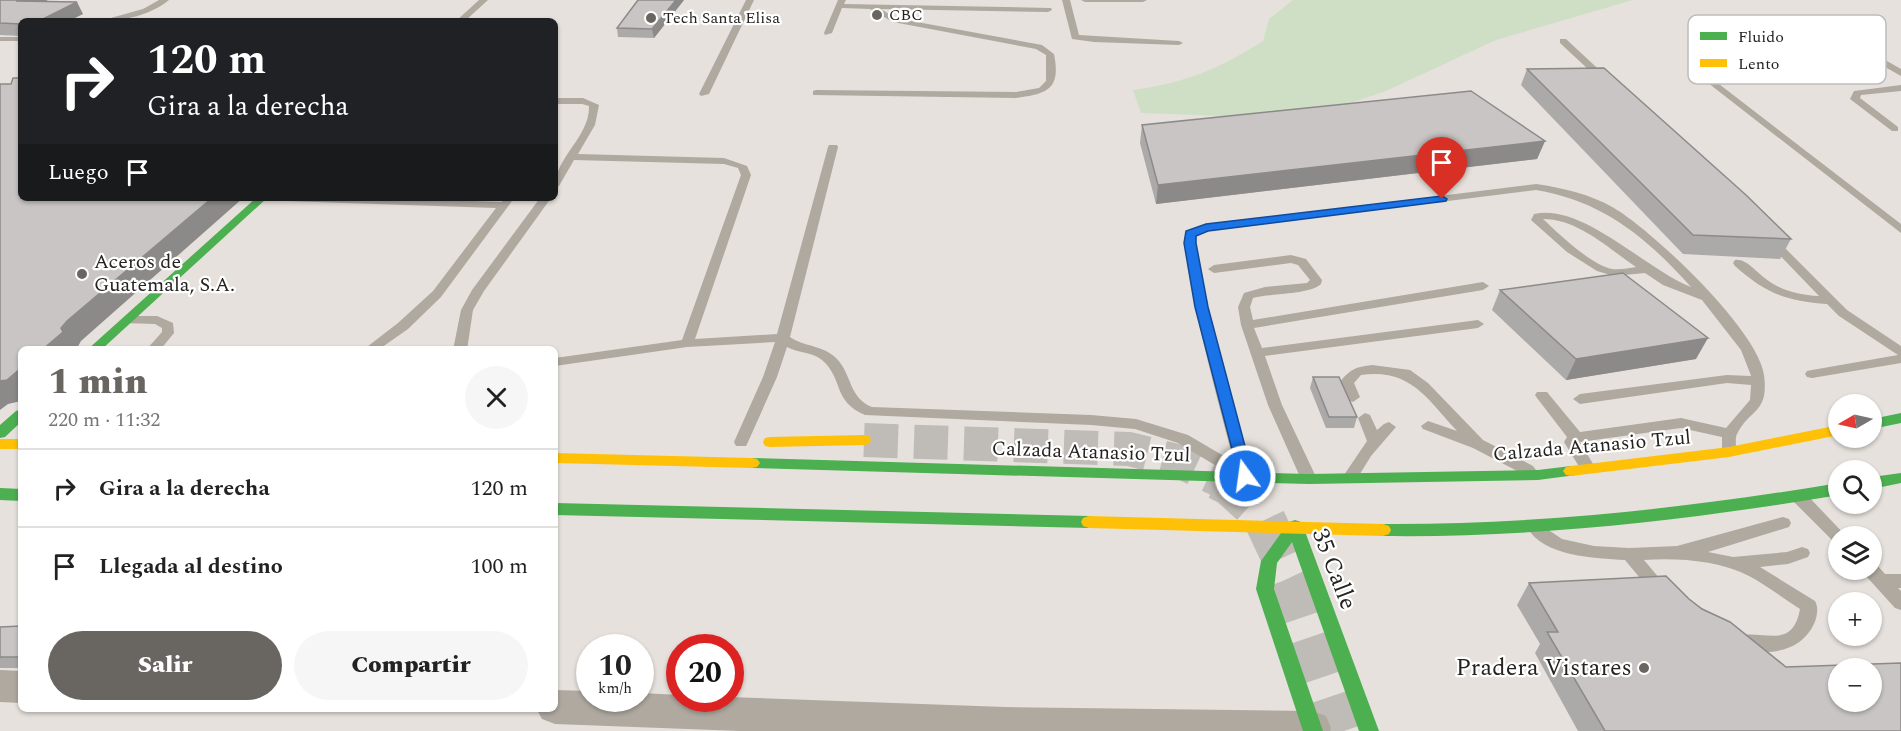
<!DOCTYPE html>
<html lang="es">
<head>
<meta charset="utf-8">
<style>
  body { margin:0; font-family:Spectral,serif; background:#f6f6f6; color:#222; height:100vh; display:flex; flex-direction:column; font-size:22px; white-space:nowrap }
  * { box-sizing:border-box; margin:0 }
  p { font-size:20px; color:#767676 }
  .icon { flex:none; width:33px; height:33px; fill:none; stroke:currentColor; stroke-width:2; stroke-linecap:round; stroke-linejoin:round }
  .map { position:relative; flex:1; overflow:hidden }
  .panel { position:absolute; left:18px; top:346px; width:540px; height:366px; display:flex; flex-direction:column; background:#fff; border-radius:9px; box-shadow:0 2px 4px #0004 }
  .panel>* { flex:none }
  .guide { position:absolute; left:18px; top:18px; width:540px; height:183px; border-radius:9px; box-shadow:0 2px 4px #0004; background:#202124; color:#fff; overflow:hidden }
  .needle { width:39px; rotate:261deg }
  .fabs { position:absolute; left:1828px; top:394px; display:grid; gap:12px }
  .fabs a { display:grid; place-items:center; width:54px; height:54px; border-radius:50%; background:#fff; box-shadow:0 2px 4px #0004; font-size:30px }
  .speed { position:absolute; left:576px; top:634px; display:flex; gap:12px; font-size:30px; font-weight:700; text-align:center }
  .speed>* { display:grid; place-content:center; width:78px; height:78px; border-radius:50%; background:#fff; box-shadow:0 2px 4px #0004; line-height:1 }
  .speed small { font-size:15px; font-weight:400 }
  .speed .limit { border:9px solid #d22; background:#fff; color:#111 }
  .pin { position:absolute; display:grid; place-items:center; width:51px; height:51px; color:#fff; margin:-62px -26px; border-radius:50% 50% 50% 0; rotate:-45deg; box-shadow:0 0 6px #0007 }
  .pin .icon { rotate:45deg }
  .me { position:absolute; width:66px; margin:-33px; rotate:346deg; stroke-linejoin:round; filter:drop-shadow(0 0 4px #0008) }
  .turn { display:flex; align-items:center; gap:21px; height:126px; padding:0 30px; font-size:27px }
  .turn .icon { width:78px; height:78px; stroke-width:2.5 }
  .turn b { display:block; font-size:42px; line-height:51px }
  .then { display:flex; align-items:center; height:57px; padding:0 30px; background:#0003; gap:12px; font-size:22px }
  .round { display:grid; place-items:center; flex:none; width:63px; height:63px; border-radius:32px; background:#f6f6f6 }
  .summary { display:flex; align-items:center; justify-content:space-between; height:102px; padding:0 30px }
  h1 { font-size:36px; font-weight:800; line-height:45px; color:#696662 }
  .primary-button { display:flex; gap:12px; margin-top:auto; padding:12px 30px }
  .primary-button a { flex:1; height:69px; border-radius:36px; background:#696662; color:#fff; font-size:24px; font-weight:800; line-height:69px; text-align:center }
  .primary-button a+a { background:#f6f6f6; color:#222 }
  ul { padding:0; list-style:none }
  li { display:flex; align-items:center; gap:18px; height:78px; padding:0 30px; border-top:2px solid #e0e0e0 }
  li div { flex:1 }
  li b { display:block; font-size:22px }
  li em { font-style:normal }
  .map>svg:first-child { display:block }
  .green { fill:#cfdfc5 }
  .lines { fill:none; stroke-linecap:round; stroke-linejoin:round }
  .primary-tunnel-far1 { stroke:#bfbbb6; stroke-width:34; stroke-dasharray:34 16; stroke-linecap:butt }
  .primary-tunnel { stroke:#bfbbb6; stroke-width:42; stroke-dasharray:42 21; stroke-linecap:butt }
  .lane { fill:#afa9a0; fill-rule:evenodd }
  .street { fill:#afa9a0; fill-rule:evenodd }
  .fast { fill:#4caf50; fill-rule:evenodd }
  .slow { fill:#ffc107; fill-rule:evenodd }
  .wall { fill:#aca9a9 }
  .shaded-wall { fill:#8c8a89 }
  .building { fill:#c8c5c4; stroke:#8c8a89; stroke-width:1.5; fill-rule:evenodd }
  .route { fill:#1a73e8; stroke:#114b97; stroke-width:1.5 }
  .poi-dot { fill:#696662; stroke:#fff; stroke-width:2 }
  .labels { text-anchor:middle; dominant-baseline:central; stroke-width:4.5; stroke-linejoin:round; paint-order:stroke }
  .far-poi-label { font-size:16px; fill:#252320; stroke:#fff; text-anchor:start }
  .poi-label { font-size:20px; fill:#252320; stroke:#fff; text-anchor:start }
  .street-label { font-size:20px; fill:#252320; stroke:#fff }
  .near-street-label { font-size:24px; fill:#252320; stroke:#fff }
  .near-poi-label { font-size:24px; fill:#252320; stroke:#fff; text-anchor:end }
  .key { fill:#fff; stroke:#bebdbc; stroke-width:1.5 }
  .key-label { font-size:16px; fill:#252320 }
</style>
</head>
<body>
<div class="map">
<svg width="1901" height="731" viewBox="0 0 1901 731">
  <rect width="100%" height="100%" fill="#e6e1dc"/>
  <path class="green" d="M1293,0H1633L1496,40L1386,91L1327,111L1224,116L1141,113L1133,90C1185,83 1219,69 1263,41L1269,19Z"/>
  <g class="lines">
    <path class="primary-tunnel-far1" d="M864,440L1129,449L1181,462L1221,481"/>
    <path class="primary-tunnel" d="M1218,479L1230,485L1262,514L1292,578L1344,731"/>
    <path class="lane" d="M159,0H169C151,15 124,21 100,21L143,9Z
      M479,0H488L465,21H456Z
      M746,0H754L709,94L701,96L699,94Z
      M838,0H846L844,4L1051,8L1052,10L1048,12L881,9L895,18L1042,45L1054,54C1061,89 1048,94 1016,98L813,95V91L816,90L1016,92L1039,88L1046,81V55L1036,49L893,22L870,9L842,8L832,33L825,35L824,33Z
      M1062,0H1070L1079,35L1179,41L1183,43L1179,45L1094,42L1072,39Z
      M1081,0H1147L1143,2H1085Z
      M1821,27H1827L1901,69V76L1821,31Z
      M0,37H21V41H0Z
      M1560,39H1566L1609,79V83H1603L1560,43Z
      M1706,74L1901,224V233L1703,79L1702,77Z
      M1901,85V91L1861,95L1860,98L1898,127V131H1892L1850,99L1854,91Z
      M555,98H583L599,105L595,125L578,154L724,158L747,166L751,175L695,339L777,334L828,147L829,145H837L838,147L790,337C804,347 824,345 837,359C852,375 849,398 872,407L1091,415L1136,419L1188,435L1234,462C1225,427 1177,254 1187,232L1206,225L1536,184C1563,188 1590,194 1614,208C1653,231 1758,330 1764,375C1769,414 1750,408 1737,434C1734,440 1738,449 1734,456H1724L1722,452V437L1681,428L1580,442L1596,469L1593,473H1583L1564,442L1567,437L1537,398L1535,395L1537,392H1547L1580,432L1681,418L1726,428L1750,400L1751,385L1727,383L1580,404L1573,399L1580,394L1727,375L1751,376L1750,373L1741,350L1702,300L1663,285L1645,273L1614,276L1597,271L1567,252L1531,220L1534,214C1583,203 1645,269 1691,287C1647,238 1603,201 1536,190L1208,231L1197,236L1196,243L1208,307L1253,476L1250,480H1240L1178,443L1135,429L1091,425L865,415C832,401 844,379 822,360C813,352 798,353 787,347L777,377L748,442L746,446H736L734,442L763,377L775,342L687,347L555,366V358L682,340L741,175L738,168L724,164L574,160L559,186L555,187C555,157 590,137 589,106L582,104H555ZM1543,219C1578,219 1608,248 1636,267C1629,268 1620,270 1612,269C1591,265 1559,234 1543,219Z
      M281,198H387L501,202L508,198L512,201L441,297L408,329L378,350H363L398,323L433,291L496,208L286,201Z
      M540,198H551L484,291L473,310L467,350H453L461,310L472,290Z
      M1771,237L1775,238L1847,310L1901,346V363L1812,378L1807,377L1805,374L1807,371L1812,370L1898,355L1839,316L1827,304C1786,301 1765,293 1735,266L1733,263L1735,260C1746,258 1757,273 1766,279C1782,291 1799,295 1819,296L1767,242V238Z
      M1291,255L1306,259L1322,280L1321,284C1309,295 1271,293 1253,298L1250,307L1253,320L1483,282L1489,286L1483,290L1254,328L1262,348L1478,320L1484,324L1478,328L1265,356L1282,405L1317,479L1314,483H1304L1301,479L1268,405L1241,325L1238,307L1244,293L1265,287L1307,283L1310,280L1298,265L1291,263L1214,273L1208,269L1214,265Z
      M127,316H157L173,323L174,333L160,350H146L162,332V328L155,324L122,323L121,320Z
      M1372,365L1410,370L1428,383L1483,440L1533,466L1536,470L1533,474H1523L1473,448L1423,429L1421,426L1428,421L1457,431C1427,399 1411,368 1361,375L1354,383L1360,397L1353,402L1348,400L1340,382C1350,369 1356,367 1372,365Z
      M1365,413L1370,415L1377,430L1384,424L1389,422L1396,427L1371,456L1355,482H1345L1342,478L1367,441L1358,418Z
      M1799,491L1805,493L1847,537H1839V543L1833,541L1793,501L1791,497L1793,493Z
      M1783,517L1789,519L1791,523L1789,527L1708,552L1733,557L1787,552L1802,547L1808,549L1810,553L1808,557L1788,564L1760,567L1815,601C1819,608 1817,617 1814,624C1800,654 1763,657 1735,647L1732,642L1735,637C1761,627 1792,653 1800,609C1783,598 1766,585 1749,576C1718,560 1677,558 1644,560L1670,591L1667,596L1661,598L1655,596L1625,560C1595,558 1543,557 1527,527L1529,523L1535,521L1562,539L1594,546L1629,548L1677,546Z
      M1872,564L1877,565L1885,574H1901V588H1898L1901,591V610L1895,608L1865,575L1863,570H1872Z"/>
    <path class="street" d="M0,670L21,671V703L0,702Z
      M555,690L590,691V699H640V693L680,695V699H730V697L1005,707L1312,711L1326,716L1331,728L1330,731H740L555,724L542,719L537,710H555Z"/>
    <path class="fast" d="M256,198H267L101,350H87Z
      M21,409V422L5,437L0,438V425L16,411Z
      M1901,413V423L1872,429V419Z
      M752,458L1309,474L1538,470L1571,466L1576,467L1579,471L1576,475L1538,480L1309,484L752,468L747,467L744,463L747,459Z
      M1901,473V483L1872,489V477Z
      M1839,483V495C1689,520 1535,538 1383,536L1377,534L1375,530L1377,526L1383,524C1535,525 1689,508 1839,483Z
      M0,488L21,489V501L0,500Z
      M555,503L1089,516L1095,518L1097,522L1095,526L1089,528L555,515Z
      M1295,520L1301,522L1303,526L1379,731H1359L1292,542L1277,563L1274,589L1323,731H1303L1256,589L1261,561L1289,522Z"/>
    <path class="slow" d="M1839,425V435L1729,457L1571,476L1566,475L1563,471L1566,467L1571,466L1729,447Z
      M864,435L869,436L871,440L869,444L864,445L770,447L765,446L763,442L765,438L770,437Z
      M0,439H21V449H0Z
      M555,453L752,458L757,459L760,463L757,467L752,468L555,463Z
      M1089,516L1383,524L1389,526L1391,530L1389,534L1383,536L1089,528L1083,526L1081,522L1083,518Z"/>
  </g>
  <path class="wall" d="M0,0L46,1L83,14L21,21V36L0,35Z
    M684,0L654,38L618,37L617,28Z
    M1527,69L1791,239L1780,259L1683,254L1521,85Z
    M1142,125L1545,141L1537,159L1156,204L1140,143Z
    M1500,290L1696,359L1566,380L1492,310Z
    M1313,377L1357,417L1354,428H1326L1310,388Z
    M1529,583L1689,599L1786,667L1901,731H1578L1535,653L1540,644L1517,605Z
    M21,626V668H0V627Z"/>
  <path class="shaded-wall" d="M18,0H48L23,13Z
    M676,0H684L654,38L652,29Z
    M77,2L83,14L69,21H39Z
    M1545,141L1537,159L1156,204L1158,185Z
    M212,198H243L81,341L76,350H42L67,321Z
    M1708,338L1696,359L1566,380L1576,359Z
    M21,368V401L8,404L0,410V381Z"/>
  <path class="building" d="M0,0H18L16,1L77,2L39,21H21V24L0,23Z
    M638,0H676L652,29L617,28Z
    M1604,68L1746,195L1791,239L1693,235L1527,69Z
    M13,78H21V198H212L67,321L61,328L63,332L42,350H21V368L7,380L0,381V84H11Z
    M1471,91L1545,141L1158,185L1142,125Z
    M1623,273L1708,338L1576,359L1500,290Z
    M1313,377H1339L1357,417H1329Z
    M1666,576L1689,599L1702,609L1730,622L1786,667L1901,663V731H1605L1547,632H1558L1529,583ZM1839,669H1872V702H1839Z
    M21,626V657H0V627Z"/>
  <path class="route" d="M1442,196L1447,199L1446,201L1208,231L1196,236V243L1208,307L1253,476L1250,480H1240L1195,307L1184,243L1186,231L1206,224Z"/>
  <g class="poi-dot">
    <circle cx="877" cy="15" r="6"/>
    <circle cx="651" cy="18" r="6"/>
    <circle cx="82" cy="274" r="6"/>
    <circle cx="1644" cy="668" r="6"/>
  </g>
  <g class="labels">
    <g class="far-poi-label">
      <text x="889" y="15">CBC</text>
      <text x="663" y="18">Tech Santa Elisa</text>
    </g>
    <g class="poi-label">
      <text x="94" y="262">Aceros de<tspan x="94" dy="23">Guatemala, S.A.</tspan></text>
    </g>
    <g class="street-label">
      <text transform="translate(1592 446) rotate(-5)">Calzada Atanasio Tzul</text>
      <text transform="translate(1091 452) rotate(2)">Calzada Atanasio Tzul</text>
    </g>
    <g class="near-street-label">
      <text transform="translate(1334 569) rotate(69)">35 Calle</text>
    </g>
    <g class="near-poi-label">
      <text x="1632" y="668">Pradera Vistares</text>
    </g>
  </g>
  <rect x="1688" y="15" width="198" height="69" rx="9" class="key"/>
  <rect x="1700" y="32" width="27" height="8" fill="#4caf50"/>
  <rect x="1700" y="59" width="27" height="8" fill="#ffc107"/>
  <g class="key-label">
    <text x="1738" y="42">Fluido</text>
    <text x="1738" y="69">Lento</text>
  </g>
</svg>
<div class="fabs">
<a><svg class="needle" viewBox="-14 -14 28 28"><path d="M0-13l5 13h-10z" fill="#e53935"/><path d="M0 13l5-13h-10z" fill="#767676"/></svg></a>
<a><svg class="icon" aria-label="search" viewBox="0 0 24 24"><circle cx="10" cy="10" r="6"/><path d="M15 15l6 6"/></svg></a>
<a><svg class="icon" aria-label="layers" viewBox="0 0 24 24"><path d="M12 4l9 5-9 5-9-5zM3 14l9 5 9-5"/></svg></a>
<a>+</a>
<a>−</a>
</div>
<div class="speed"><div>10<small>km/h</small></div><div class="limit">20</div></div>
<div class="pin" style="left:1442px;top:199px;background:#d93025"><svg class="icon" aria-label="arrive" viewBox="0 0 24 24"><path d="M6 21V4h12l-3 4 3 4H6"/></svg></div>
<svg class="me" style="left:1245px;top:476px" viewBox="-20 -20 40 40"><circle r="17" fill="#1a73e8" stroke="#fff" stroke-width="3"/><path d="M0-11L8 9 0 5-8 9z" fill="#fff"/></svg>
<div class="guide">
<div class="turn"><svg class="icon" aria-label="right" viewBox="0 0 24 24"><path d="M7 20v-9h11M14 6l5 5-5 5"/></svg><div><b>120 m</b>Gira a la derecha</div></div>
<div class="then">Luego<svg class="icon" aria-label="arrive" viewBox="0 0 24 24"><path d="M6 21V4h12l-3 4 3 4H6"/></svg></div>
</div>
<section class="panel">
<div class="summary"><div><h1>1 min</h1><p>220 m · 11:32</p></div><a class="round"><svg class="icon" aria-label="close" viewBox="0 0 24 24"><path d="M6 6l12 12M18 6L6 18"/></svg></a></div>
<ul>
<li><svg class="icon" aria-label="right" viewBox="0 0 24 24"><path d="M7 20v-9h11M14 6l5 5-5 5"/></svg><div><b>Gira a la derecha</b></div><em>120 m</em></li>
<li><svg class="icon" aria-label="arrive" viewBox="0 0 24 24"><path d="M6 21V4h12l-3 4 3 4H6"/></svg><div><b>Llegada al destino</b></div><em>100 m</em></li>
</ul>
<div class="primary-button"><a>Salir</a><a>Compartir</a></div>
</section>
</div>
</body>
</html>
